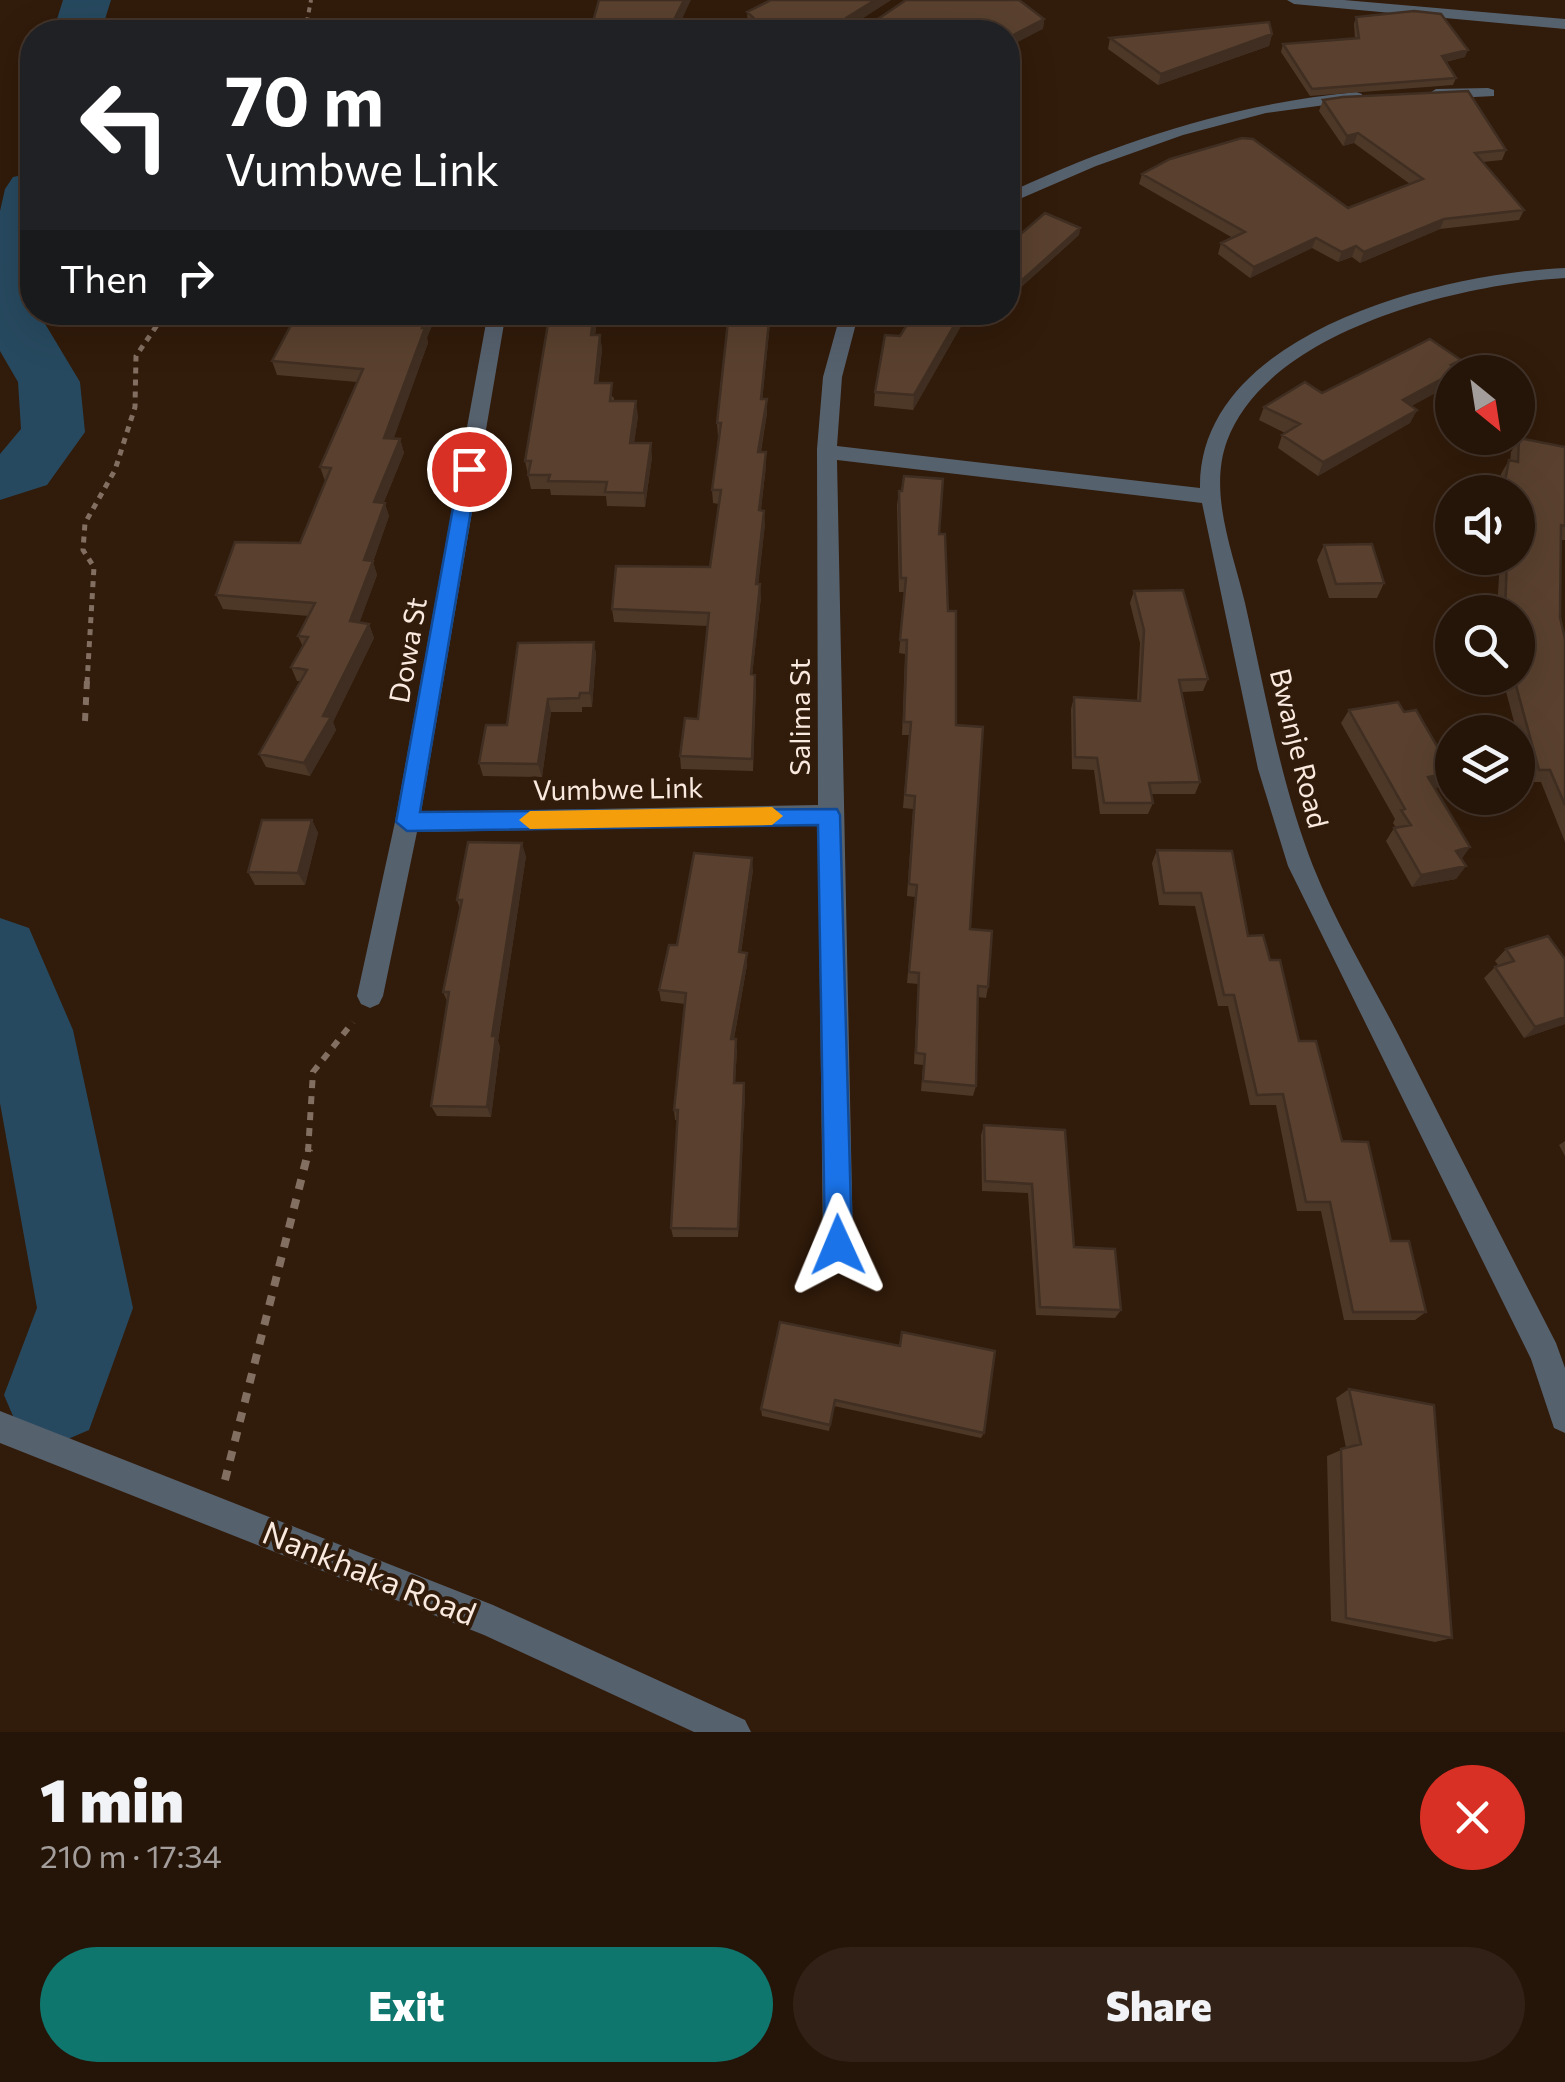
<!DOCTYPE html>
<html lang="en">
<head>
<meta charset="utf-8">
<style>
  body { margin:0; font-family:Commissioner,sans-serif; background:#312116; color:#f1f3f6; height:100vh; display:flex; flex-direction:column; font-size:38px; white-space:nowrap }
  * { box-sizing:border-box; margin:0 }
  p { font-size:32px; color:#a39e9c }
  .icon { flex:none; width:55px; height:55px; fill:none; stroke:currentColor; stroke-width:2; stroke-linecap:round; stroke-linejoin:round }
  .map { position:relative; height:1732px; overflow:hidden }
  .sheet { display:flex; flex-direction:column; background:#251408; flex:1 }
  .sheet>* { flex:none }
  .top-card { position:absolute; left:20px; top:20px; width:1000px; height:305px; border-radius:40px; box-shadow:0 10px 40px #0002,0 0 0 2px #423329; background:#202124; color:#fff; overflow:hidden }
  .needle { width:65px; rotate:150deg }
  .buttons { position:absolute; left:1435px; top:355px; display:grid; gap:20px }
  .buttons a { display:grid; place-items:center; width:100px; height:100px; border-radius:50%; background:#251408; box-shadow:0 10px 40px #0002,0 0 0 2px #423329; font-size:50px }
  .pin { position:absolute; display:grid; place-items:center; width:85px; height:85px; color:#fff; margin:-42px; border:5px solid #fff; border-radius:50%; box-shadow:0 2px 10px #0007 }
  .me { position:absolute; width:110px; margin:-55px; rotate:359deg; stroke-linejoin:round; filter:drop-shadow(0 0 8px #0008) }
  .turn { display:flex; align-items:center; gap:35px; height:210px; padding:0 40px; font-size:45px }
  .turn .icon { width:130px; height:130px; stroke-width:2.5 }
  .turn b { display:block; font-size:70px; line-height:85px }
  .then { display:flex; align-items:center; height:95px; padding:0 40px; background:#0003; gap:20px; font-size:38px }
  .round { display:grid; place-items:center; flex:none; width:105px; height:105px; border-radius:52px; background:#312116 }
  .headline { display:flex; align-items:center; justify-content:space-between; height:170px; padding:0 40px }
  h1 { font-size:60px; font-weight:800; line-height:75px }
  .cta { display:flex; gap:20px; margin-top:auto; padding:20px 40px }
  .cta a { flex:1; height:115px; border-radius:60px; background:#0f766e; color:#fff; font-size:40px; font-weight:800; line-height:115px; text-align:center }
  .cta a+a { background:#312116; color:#f1f3f6 }
  .map>svg:first-child { display:block }
  .lines { fill:none; stroke-linecap:round; stroke-linejoin:round }
  .river { fill:#27495f; fill-rule:evenodd }
  .path-far3 { stroke:#836f61; stroke-width:4; stroke-dasharray:5 5; stroke-linecap:butt }
  .path-far2 { stroke:#836f61; stroke-width:5; stroke-dasharray:6 6; stroke-linecap:butt }
  .path-far1 { stroke:#836f61; stroke-width:6; stroke-dasharray:8 8; stroke-linecap:butt }
  .path { stroke:#836f61; stroke-width:8; stroke-dasharray:10 10; stroke-linecap:butt }
  .minor { fill:#56616e; fill-rule:evenodd }
  .wall { fill:#4d3828 }
  .shaded-wall { fill:#3f2e21 }
  .building { fill:#5a412f; stroke:#3f2e21; stroke-width:2.5 }
  .route { fill:#1a73e8; stroke:#114b97; stroke-width:2.5 }
  .slow { fill:#f59e0b }
  .labels { text-anchor:middle; dominant-baseline:central; stroke-width:8; stroke-linejoin:round; paint-order:stroke }
  .street-label { font-size:28px; fill:#f9e9df; stroke:#311b0a }
  .near-street-label { font-size:32px; fill:#f9e9df; stroke:#311b0a }
</style>
</head>
<body>
<div class="map">
<svg width="1565" height="1732" viewBox="0 0 1565 1732">
  <rect width="100%" height="100%" fill="#311b0a"/>
  <g class="lines">
    <path class="river" d="M63,0H111L101,32H53Z
      M32,173V312H38L80,382L85,432L47,485L0,500V454L21,429L18,382L0,351V211L5,189L13,177Z
      M0,918L29,928L73,1030L133,1308L89,1430L54,1445L19,1430L4,1395L37,1308L0,1103Z"/>
    <path class="path-far3" d="M305,32L311,0"/>
    <path class="path-far2" d="M87,683L94,567L83,550L85,523L115,470L135,407L136,356L166,312"/>
    <path class="path-far1" d="M85,721L87,680
      M308,1152L313,1072L353,1022"/>
    <path class="path" d="M225,1480L309,1149"/>
    <path class="minor" d="M1287,0H1344L1565,19V29L1294,4Z
      M1488,88L1494,90V96L1436,99L1428,94L1436,89Z
      M1356,92L1362,94V100L1266,113L1183,135L1096,166L1008,204V193C1119,141 1233,104 1356,92Z
      M1565,268V278C1460,284 1268,330 1227,441C1208,493 1233,552 1245,603C1265,691 1280,781 1313,866C1336,924 1369,978 1398,1034C1450,1137 1503,1240 1556,1343L1565,1368V1433L1554,1428L1531,1359L1288,866L1258,769L1202,503L837,460L853,1245L848,1255L838,1260L828,1255L823,1245L818,825L417,832L383,996L379,1004L370,1008L361,1004L357,996L395,822L488,312H506L421,812L818,805L817,449L823,377L841,312H859L842,377L837,446L1200,488C1198,332 1443,273 1565,268Z
      M0,1411L493,1605L745,1720L751,1732H694L484,1635L0,1443Z"/>
  </g>
  <path class="wall" d="M891,0L852,25L1044,19L1043,29L1008,32H758L748,23L747,12Z
    M1356,17L1465,57L1446,62L1456,78L1453,85L1310,96L1281,52L1283,44L1355,39L1354,24Z
    M1272,34L1269,46L1158,85L1108,49L1110,38Z
    M1323,100L1506,150L1502,160L1483,162L1524,210L1519,220L1440,229L1360,263L1352,257L1338,262L1312,248L1250,278L1218,254L1221,243L1233,238L1139,184L1142,174L1348,208L1410,184L1354,143L1343,146L1319,111Z
    M1080,228L1079,235L1019,289L1008,285V245Z
    M550,312H598L595,335H600L602,350L598,383L614,398V401L638,416L634,443L652,457L645,507L607,506L606,496L551,495L550,489H531L525,461Z
    M771,312L762,399H767V413L761,452H766V466L761,510L765,524L758,584L761,597L752,674L755,675L756,688L753,771L681,769L680,756L698,719L708,626L614,622L612,609L710,567L719,504L713,503L712,490L720,437H718L717,423Z
    M915,312H969L913,410L874,406L875,392L900,336Z
    M427,338L428,343L393,439H400L404,453L384,502L389,516L373,562L377,575L359,623L369,624L374,638L333,722L336,730L310,776L266,767L259,754L300,681H297L291,667L303,647L298,636L309,616L223,609L216,595L300,543L325,481L320,467L357,382L277,375L272,361Z
    M1457,370V372H1452V384L1411,406L1417,410L1410,423L1318,476L1278,448L1282,435L1285,433L1259,420L1264,407L1322,393Z
    M1519,438L1565,447V540H1561L1560,617L1565,639V842L1541,782H1530L1504,684L1496,683L1495,678H1518V612H1491H1497L1500,558H1518V492H1498L1501,474L1509,460L1510,461L1511,452Z
    M899,491L939,534L956,725L970,929L988,987L986,998L978,997L976,1086L973,1096L921,1091L923,1065L914,1064L918,984L907,983L915,897L907,896L913,809L903,808L909,735H902L905,654L899,653L905,592H899L897,505Z
    M1324,545L1384,583L1377,598H1329L1317,560Z
    M1134,591L1208,679L1203,691L1182,692L1200,782L1195,794H1151L1153,803L1148,814H1100L1094,770L1072,769L1071,709L1074,697L1137,701L1140,643L1130,603Z
    M594,642L596,655L592,707H582V712H551L542,777L483,776L479,763Z
    M1349,710L1404,712L1452,773L1444,786L1435,788L1470,847L1461,859L1466,866L1456,879L1412,887L1386,841L1394,828H1396L1393,823L1395,819L1341,723Z
    M312,820L318,833L305,885H255L248,872Z
    M1157,850L1248,936L1270,960L1299,1041L1342,1141L1426,1312L1415,1320H1344L1321,1211H1297L1276,1105H1250L1228,1006H1218L1195,906L1159,905L1152,863Z
    M526,856L498,1041L500,1047L491,1117L437,1116L431,1106L447,1001L443,992L460,909L457,900Z
    M753,870L741,953H747V965L734,1039L737,1050L735,1083L745,1094L738,1237H673L671,1228L677,1120H675L674,1110L685,1004L661,1001L659,990L677,945Z
    M1506,949L1565,959V1024L1524,1038L1484,978L1495,967L1498,965L1495,961Z
    M984,1125L1065,1130L1074,1247L1121,1310L1115,1318L1036,1315L1028,1193L982,1191L981,1135Z
    M1565,1141V1156L1559,1145Z
    M902,1332L984,1433L981,1438L834,1406L829,1431L762,1416L761,1409L899,1346Z
    M1349,1389L1452,1638L1435,1642L1331,1621L1327,1456L1346,1448L1336,1398Z"/>
  <path class="shaded-wall" d="M684,0H691L676,32H668Z
    M875,0H891L846,29V18Z
    M1044,19L1043,29L1008,47V38Z
    M1272,34L1269,46L1158,85L1161,74Z
    M1468,50L1465,57L1439,63L1442,56Z
    M1013,65L1012,76L1008,77V67Z
    M1358,133L1354,143L1343,146L1347,136Z
    M1444,219L1440,229L1360,263L1364,252Z
    M1080,228L1079,235L1019,289L1020,282Z
    M1316,238L1312,248L1250,278L1254,267Z
    M1356,246L1352,257L1338,262L1342,252Z
    M429,312H438L427,338L428,343L389,452L384,438L422,328Z
    M594,312H598L593,349L591,335Z
    M770,312H771L761,413V399Z
    M962,312H969L913,410L914,395Z
    M600,335L602,350L597,398L595,383Z
    M1461,360L1456,372L1458,370L1457,372H1452V384L1397,414L1403,400L1451,365Z
    M767,399V413L758,466V452Z
    M636,401L638,416L632,457L630,443Z
    M1417,410L1410,423L1318,476L1323,462Z
    M400,439L404,453L378,516L374,502Z
    M651,443L652,457L645,507L644,493Z
    M766,452V466L759,524V510Z
    M385,503L389,516L373,562L377,575L355,635L350,621L364,560Z
    M764,511L765,524L757,597L756,584Z
    M760,584L761,597L751,687V674Z
    M369,624L374,638L333,722L336,730L310,776L304,763L323,716Z
    M594,642L596,655L592,707L590,693Z
    M548,699L551,712L542,777L538,764Z
    M1452,773L1444,786L1420,790L1428,777Z
    M312,820L318,833L305,885L298,873Z
    M522,843L526,856L498,1041L500,1047L491,1117L487,1107L492,1036Z
    M1470,847L1461,860L1456,851Z
    M752,858L753,870L739,964V952Z
    M1466,866L1456,879L1412,887L1421,875Z
    M747,953V965L732,1050L731,1039Z
    M1565,1017V1024L1524,1038L1535,1027Z
    M744,1083L745,1094L738,1237V1229Z"/>
  <path class="building" d="M599,0H684L668,32H590Z
    M771,0H875L846,18L848,25H869L906,0H1019L1044,19L1008,38V32H769L747,12Z
    M1414,11L1441,14L1468,50L1442,56L1456,78L1312,89L1283,44L1359,38L1356,17Z
    M1269,22L1272,34L1161,74L1110,38Z
    M1468,91L1506,150L1475,153L1524,210L1444,219L1364,252L1356,246L1342,252L1316,238L1254,267L1221,243L1245,232L1142,174L1170,159L1242,138L1253,139L1348,208L1423,179L1358,133L1347,136L1323,100L1343,97Z
    M1045,213L1080,228L1020,282L1008,277V245Z
    M298,312H429L422,328H425L384,438L400,439L374,502L385,503L364,560L373,561L350,621L369,624L323,716L331,717L304,763L259,754L307,670L291,667L308,637L298,636L315,603L216,595L235,542L300,543L331,468L320,467L363,369L272,361Z
    M550,312H594L591,335H600L595,383H612L610,401H636L630,443H651L644,493L605,492L607,482L548,481L550,475H528L531,461H525Z
    M729,312H770L761,399H767L758,452H766L759,510L764,511L756,584H760L751,674L755,675L752,759L680,756L685,718L698,719L709,613L612,609L616,566L710,567L721,490H712L721,423H717Z
    M915,312H962L914,395L875,392L885,335L900,336Z
    M1430,339L1461,360L1451,365L1458,370L1403,400L1417,410L1323,462L1282,435L1300,424L1264,407L1305,382L1322,393Z
    M1519,438L1565,447V526L1561,525L1560,617L1565,639V805L1550,770H1539L1514,678H1518V612H1492V611L1505,612L1507,558H1518V492H1503L1509,460L1518,462Z
    M904,476L943,479L939,534H945L948,611H956V725L983,727L970,929L992,931L988,987L978,986L976,1086L923,1081L925,1054L916,1053L919,973L909,972L917,885L909,884L915,796L905,795L911,722H904L907,640H900L906,578H901L899,491H902Z
    M1372,544L1384,583L1336,584L1324,545Z
    M1183,590L1208,679L1179,680L1200,782L1149,783L1153,803H1104L1097,758L1075,757L1074,697L1140,701L1144,630L1134,591Z
    M594,642L590,693H580L579,698L548,699L538,764L479,763L486,725H507L518,643Z
    M1398,702L1404,712L1416,710L1452,772L1428,777L1470,847L1456,851L1466,866L1421,875L1394,828L1411,825L1401,810L1405,809L1349,710Z
    M262,820H312L298,873L248,872Z
    M468,842L522,843L492,1036H496L487,1107L431,1106L449,992H443L462,900H457Z
    M1157,850L1232,851L1248,936L1263,935L1270,960H1280L1299,1041H1316L1342,1141L1368,1142L1391,1241H1409L1426,1312H1353L1330,1202H1306L1283,1094L1257,1095L1234,995H1224L1201,893H1164Z
    M694,853L752,858L739,952L747,953L731,1039H736L734,1083H744L738,1229L671,1228L678,1110H674L686,993L659,990L669,945H677Z
    M1548,936L1565,959V1017L1535,1027L1495,967L1514,961L1506,949Z
    M984,1125L1065,1130L1074,1247L1115,1249L1121,1310L1040,1307L1032,1184L985,1181Z
    M780,1322L900,1346L902,1332L995,1351L984,1433L835,1400L830,1425L761,1409Z
    M1349,1389L1434,1405L1452,1638L1346,1618L1341,1449L1361,1444Z"/>
  <path class="route" d="M469,463L478,469L420,812L837,809L840,815L852,1245L848,1255L838,1258L829,1255L825,1245L818,825L407,831L396,822L460,469Z"/>
  <path class="slow" d="M772,807L783,816L772,825L530,829L519,820L530,811Z"/>
  <g class="labels">
    <g class="street-label">
      <text transform="translate(407 650) rotate(-80)">Dowa St</text>
      <text transform="translate(799 717) rotate(-90)">Salima St</text>
      <text transform="translate(1300 748) rotate(76)">Bwanje Road</text>
      <text transform="translate(618 788) rotate(-1)">Vumbwe Link</text>
    </g>
    <g class="near-street-label">
      <text transform="translate(370 1572) rotate(22)">Nankhaka Road</text>
    </g>
  </g>
</svg>
<div class="buttons">
<a><svg class="needle" viewBox="-14 -14 28 28"><path d="M0-13l5 13h-10z" fill="#e53935"/><path d="M0 13l5-13h-10z" fill="#a39e9c"/></svg></a>
<a><svg class="icon" aria-label="sound" viewBox="0 0 24 24"><path d="M4 9h4l5-4v14l-5-4H4zM17 9q2 3 0 6"/></svg></a>
<a><svg class="icon" aria-label="search" viewBox="0 0 24 24"><circle cx="10" cy="10" r="6"/><path d="M15 15l6 6"/></svg></a>
<a><svg class="icon" aria-label="layers" viewBox="0 0 24 24"><path d="M12 4l9 5-9 5-9-5zM3 14l9 5 9-5"/></svg></a>
</div>
<div class="pin" style="left:469px;top:469px;background:#d93025"><svg class="icon" aria-label="arrive" viewBox="0 0 24 24"><path d="M6 21V4h12l-3 4 3 4H6"/></svg></div>
<svg class="me" style="left:838px;top:1245px" viewBox="-20 -20 40 40"><path d="M0-17L14 15 0 8-14 15z" fill="#1a73e8" stroke="#fff" stroke-width="4"/></svg>
<div class="top-card">
<div class="turn"><svg class="icon" aria-label="left" viewBox="0 0 24 24"><path d="M17 20v-9H6M10 6l-5 5 5 5"/></svg><div><b>70 m</b>Vumbwe Link</div></div>
<div class="then">Then<svg class="icon" aria-label="right" viewBox="0 0 24 24"><path d="M7 20v-9h11M14 6l5 5-5 5"/></svg></div>
</div>
</div>
<section class="sheet">
<div class="headline"><div><h1>1 min</h1><p>210 m · 17:34</p></div><a class="round" style="background:#d93025;color:#fff"><svg class="icon" aria-label="close" viewBox="0 0 24 24"><path d="M6 6l12 12M18 6L6 18"/></svg></a></div>
<div class="cta"><a>Exit</a><a>Share</a></div>
</section>
</body>
</html>
